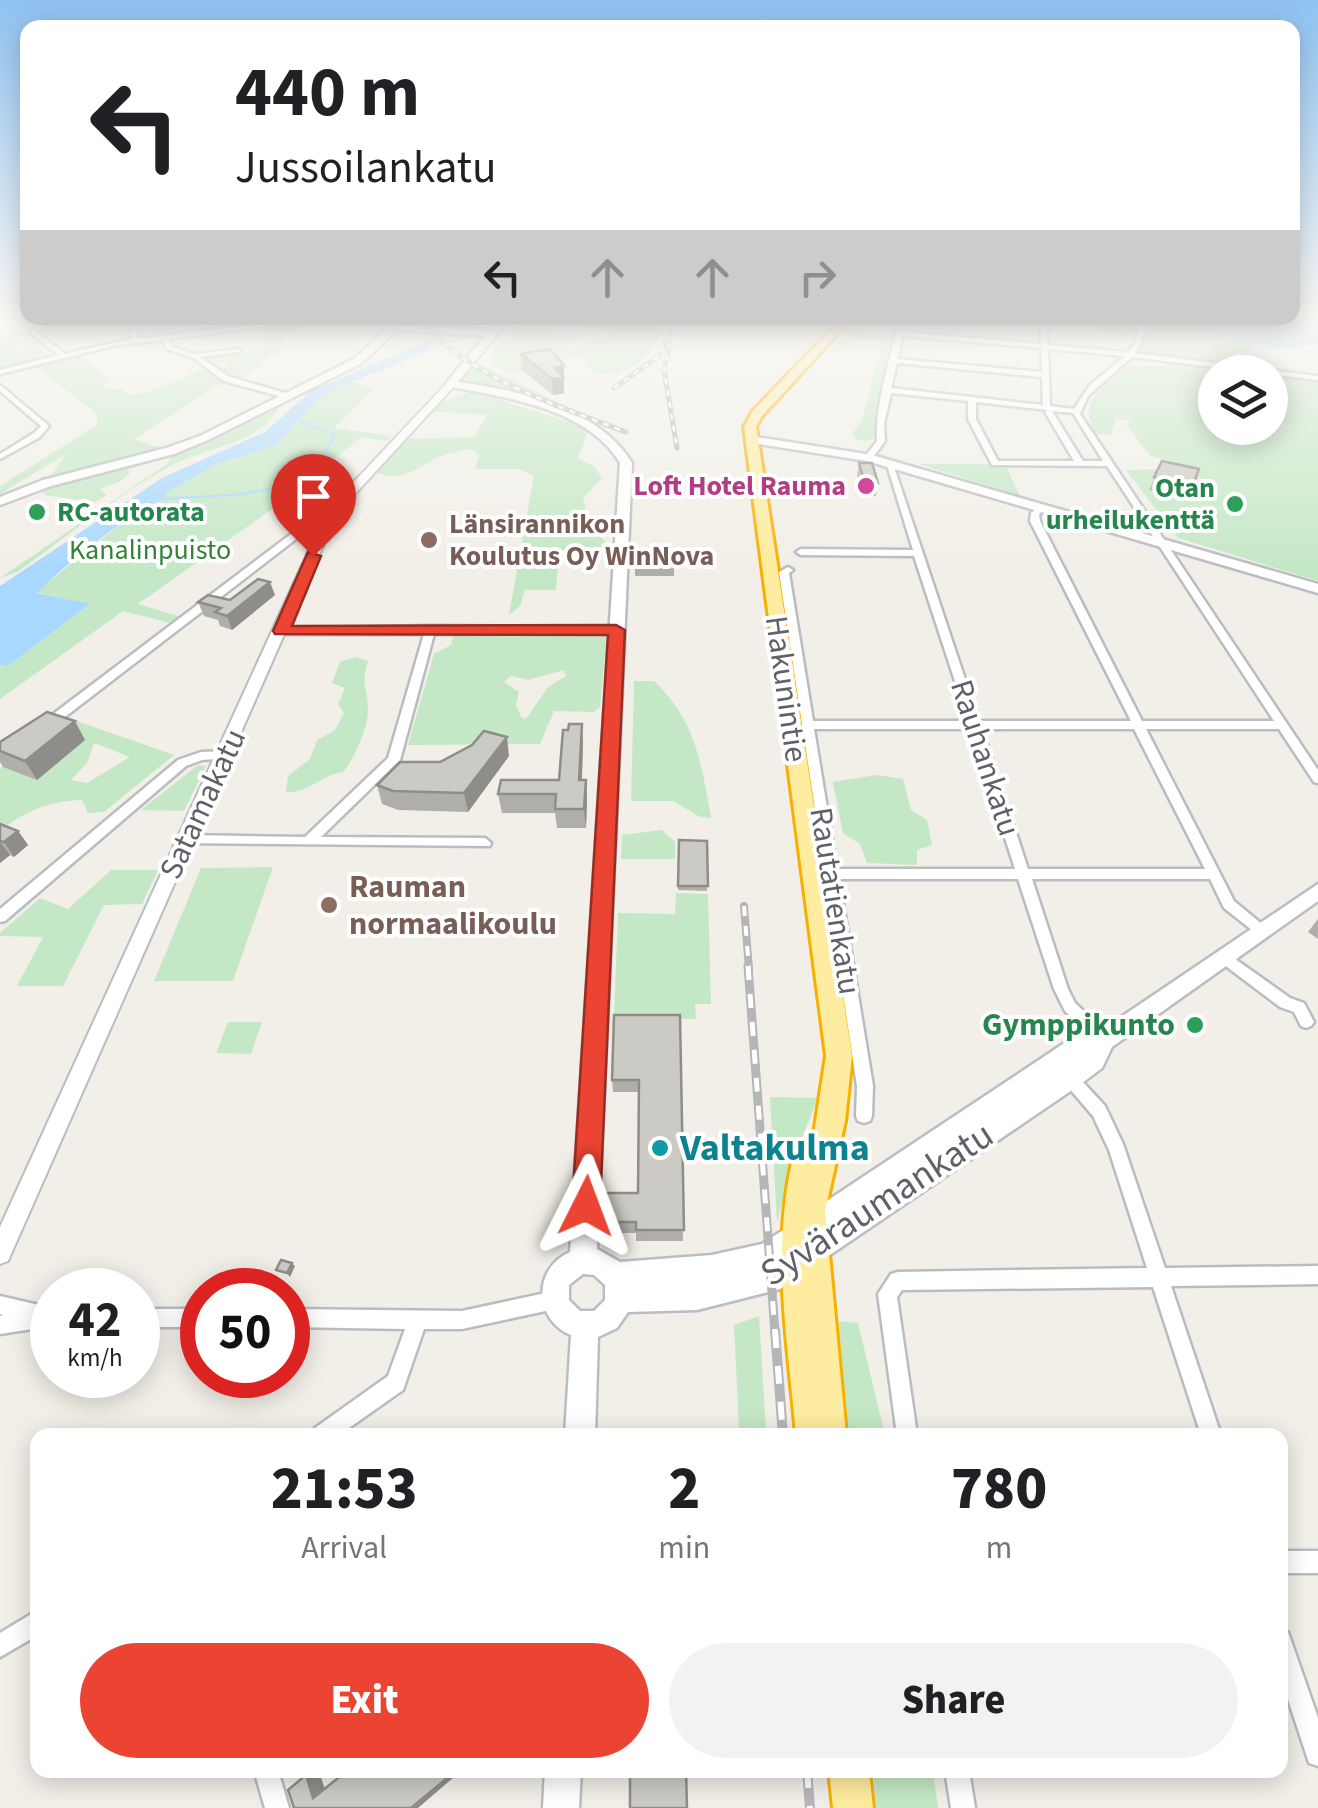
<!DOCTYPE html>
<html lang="en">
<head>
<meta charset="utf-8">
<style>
  body { margin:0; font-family:"Source Sans 3",sans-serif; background:#f2f2f2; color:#202124; height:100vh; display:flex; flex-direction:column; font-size:38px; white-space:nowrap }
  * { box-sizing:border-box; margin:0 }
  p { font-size:32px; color:#757577 }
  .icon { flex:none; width:55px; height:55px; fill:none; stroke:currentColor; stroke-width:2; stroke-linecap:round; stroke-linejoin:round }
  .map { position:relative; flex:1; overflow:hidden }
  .panel { position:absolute; left:30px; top:1428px; width:1258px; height:350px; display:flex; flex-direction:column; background:#fff; border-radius:20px; box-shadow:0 5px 25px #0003 }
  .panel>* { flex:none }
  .guide { position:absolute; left:20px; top:20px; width:1280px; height:305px; border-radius:20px; box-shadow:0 5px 25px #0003; background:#fff; color:#202124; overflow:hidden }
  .buttons { position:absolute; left:1198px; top:355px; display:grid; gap:20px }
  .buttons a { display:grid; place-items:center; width:90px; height:90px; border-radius:50%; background:#fff; box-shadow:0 5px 25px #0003; font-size:50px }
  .speed { position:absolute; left:30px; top:1268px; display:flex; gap:20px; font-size:50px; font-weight:700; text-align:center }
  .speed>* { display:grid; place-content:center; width:130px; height:130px; border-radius:50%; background:#fff; box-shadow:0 5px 25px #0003; line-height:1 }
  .speed small { font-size:25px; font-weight:400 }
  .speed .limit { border:15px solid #d22; background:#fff; color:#111 }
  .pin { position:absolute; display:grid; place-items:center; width:85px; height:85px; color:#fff; margin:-102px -42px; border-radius:50% 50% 50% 0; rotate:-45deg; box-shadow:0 0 10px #0007 }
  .pin .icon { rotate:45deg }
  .me { position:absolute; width:110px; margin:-55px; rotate:3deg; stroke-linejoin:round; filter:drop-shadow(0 0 8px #0008) }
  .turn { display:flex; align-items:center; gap:35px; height:210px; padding:0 50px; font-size:45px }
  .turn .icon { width:130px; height:130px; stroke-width:2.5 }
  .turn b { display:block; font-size:70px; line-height:85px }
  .lanes { display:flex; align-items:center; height:95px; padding:0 50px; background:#0003; justify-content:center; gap:50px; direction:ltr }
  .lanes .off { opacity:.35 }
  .eta { display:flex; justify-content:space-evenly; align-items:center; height:170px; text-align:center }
  .eta b { font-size:60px; font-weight:800; line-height:70px }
  .button { display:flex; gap:20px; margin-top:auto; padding:20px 50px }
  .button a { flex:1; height:115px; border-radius:60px; background:#ec4432; color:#fff; font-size:40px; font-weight:800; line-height:115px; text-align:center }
  .button a+a { background:#f2f2f2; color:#202124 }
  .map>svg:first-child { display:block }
  .green { fill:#c4e8c5; fill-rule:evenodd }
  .water { fill:#a9d8ff }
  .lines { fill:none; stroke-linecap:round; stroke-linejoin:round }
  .stream { stroke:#a9d8ff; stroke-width:2.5 }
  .minor-casing { stroke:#b9bcc1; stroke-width:5 }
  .tertiary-casing { stroke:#b9bcc1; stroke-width:4 }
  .secondary-casing { stroke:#babdc3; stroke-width:5 }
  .trunk-casing { stroke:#f8af00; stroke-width:6 }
  .minor { fill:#fff; fill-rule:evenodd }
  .tertiary { fill:#fff; fill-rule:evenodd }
  .secondary { fill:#fff; fill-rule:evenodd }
  .trunk { fill:#feeca0; fill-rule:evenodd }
  .rail-far3-casing { stroke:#b6b6b8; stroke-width:5 }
  .rail-far2-casing { stroke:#b6b6b8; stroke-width:8 }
  .rail-far1-casing { stroke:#b6b6b8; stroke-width:9 }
  .rail-casing { stroke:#b6b6b8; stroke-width:10 }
  .rail-far3 { stroke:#fff; stroke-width:2.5; stroke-dasharray:6; stroke-linecap:butt }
  .rail-far2 { stroke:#fff; stroke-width:4; stroke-dasharray:10; stroke-linecap:butt }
  .rail-far1 { stroke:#fff; stroke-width:5; stroke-dasharray:14; stroke-linecap:butt }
  .rail { stroke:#fff; stroke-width:6; stroke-dasharray:18; stroke-linecap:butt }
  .wall { fill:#afaea9 }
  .shaded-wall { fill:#8f8d89 }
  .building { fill:#cccac4; stroke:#8f8d89; stroke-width:2.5 }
  .route { fill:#ec4432; stroke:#992c20; stroke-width:2.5 }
  .hotel-dot { fill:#d1479c; stroke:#fff; stroke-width:4 }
  .leisure-dot { fill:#2e9e5b; stroke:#fff; stroke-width:4 }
  .education-dot { fill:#8d6e63; stroke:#fff; stroke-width:4 }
  .culture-dot { fill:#0f9aa8; stroke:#fff; stroke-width:4 }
  .labels { text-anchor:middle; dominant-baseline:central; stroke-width:8; stroke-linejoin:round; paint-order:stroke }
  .far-hotel-label { font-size:28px; font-weight:bold; fill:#b23c85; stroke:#fff; text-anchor:end }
  .far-leisure-label { font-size:28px; font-weight:bold; fill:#27864d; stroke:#fff; text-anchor:end }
  .far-education-label { font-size:28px; font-weight:bold; fill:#785e54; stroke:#fff; text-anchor:start }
  .far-park-label { font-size:28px; fill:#338238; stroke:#fff }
  .street-label { font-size:32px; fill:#5e6268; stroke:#fff }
  .education-label { font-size:32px; font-weight:bold; fill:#785e54; stroke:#fff; text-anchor:start }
  .leisure-label { font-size:32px; font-weight:bold; fill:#27864d; stroke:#fff; text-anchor:end }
  .near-culture-label { font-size:38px; font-weight:bold; fill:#0d838f; stroke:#fff; text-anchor:start }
  .near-street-label { font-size:38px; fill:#5e6268; stroke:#fff }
</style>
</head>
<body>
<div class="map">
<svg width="1318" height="1808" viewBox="0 0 1318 1808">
  <rect width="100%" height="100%" fill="#f1efe7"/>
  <path class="green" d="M559,318H662L663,319C659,356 631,377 594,373L583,358C554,356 511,390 490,359L499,342L515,337L508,329L511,327L572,335L576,338L570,347L574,348L587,339L610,337L602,330L556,323Z
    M1085,318H1185L1256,344L1248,353L1237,352L1230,364L1131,351L1138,336L1091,330Z
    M311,323L278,341L295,345L259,363L263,365L235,380L220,369L228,366L226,362L211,363L206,358L242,354L263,346L262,329Z
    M20,331L49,355L0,369V334Z
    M853,331L895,338L880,400L877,436C869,442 857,444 852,434L861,422L883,342L859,338L828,355Z
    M76,354L109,380L101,388L123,390L129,395L149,392L205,368L230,382L213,388L134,439L160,448L52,475L66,454L0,494V486L97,425V416L91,409L35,366Z
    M475,362L578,412L574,414L466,381L464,375Z
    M1171,362L1259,372H1215V428H1270V374L1318,380V581L1178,538L1126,470L1186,469L1188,466L1150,456L1126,424L1130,421L1116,418L1111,435L1096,434C1077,400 1102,390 1125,366H1164Z
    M348,380L374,388L334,428L391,436L386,441L361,437L275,507L138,604L181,617L171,623L123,611L0,699V665L8,666L89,605L36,592L140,509L165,499V493L217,464L276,445L326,392Z
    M471,391L582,426L587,432L578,459L595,467L602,478L583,498L589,526L605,541L603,555L559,556L556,590H525L520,606L509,615L534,476L519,469H475L479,455L470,449C460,451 448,453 439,457C414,469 401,484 373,471L403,439L474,437L487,415L430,411L436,404Z
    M281,402C267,443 203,448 170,466C117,495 67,537 17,572L0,578L167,464L173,453L195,445Z
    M919,464H997L1007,468L1020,496Z
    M127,466L130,473L121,481L100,489L107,495L95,502L44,495L43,490Z
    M607,635L600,707L594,712L554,711L540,744L408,745L434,654L451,645L453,636ZM564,670L566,676L548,687L526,719L521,717L516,705L519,692L504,682L511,676L528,680Z
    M355,657L368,661C360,688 368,688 368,710C368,727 354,760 343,772C321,775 308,794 286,792L288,776L310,759L317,740L335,730L344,713L338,704L345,688L332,683L340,662Z
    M634,681H654C696,721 701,762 711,818L700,817L673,801H631Z
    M68,718L174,755L104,812L88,813L82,800C49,801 25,811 0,831V768ZM94,743L130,757L87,783L71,780L87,763Z
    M198,765L206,766L184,811L141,810Z
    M877,775L903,779L911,810L927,820L932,845L917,850V865L867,863L860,844L843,833L833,782Z
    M662,830L675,842V859H621L622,835Z
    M273,867L233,981H154L201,868Z
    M111,870H158L142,904L104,905L63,986H17L43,937L0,936V933L40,898L68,909Z
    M676,893L708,894L711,1004H695L696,1019L614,1018L618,913L675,914Z
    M228,1022H262L251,1054L216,1053Z
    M770,1097L818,1098L791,1165L777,1222Z
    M759,1316L766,1430L739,1429L734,1325Z
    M835,1321L858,1323L885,1435H845Z
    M873,1770H933L938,1808H876Z"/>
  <path class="water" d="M1293,315H1318V343C1272,356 1227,340 1185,319Z
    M433,318H464L428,351L326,392L276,445L217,464L166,493L165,499C135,508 60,569 37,593L90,604L8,666L0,665V586L162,478L265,432L311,391L425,342L449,326Z"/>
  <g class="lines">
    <path class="stream" d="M164,499C228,493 305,504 335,434L299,421"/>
    <g class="minor-casing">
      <path id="minor" d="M56,318H63L37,332L65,354L131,339V318H137V339L193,332L192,318H198L199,331L315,318L322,319L168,339L172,347L194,354L241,349L239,352L200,357L230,377L289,394V398H286L224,381L192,357L167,349L162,340L117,345L0,374V370L58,355L29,332Z
        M900,318H906L903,332L1041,344L1040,323L999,318H1046L1048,345L1128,352L1135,343L1139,325L1142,323L1145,325L1141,343L1135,353L1318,376V380L1132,357L1088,396L1080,414L1318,770V783L1314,782L1279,729H1146L1234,901L1269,930L1267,934H1257L1224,908L1210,879H1032L1068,989L1075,1003L1109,1035L1112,1040L1109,1045L1104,1047L1099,1045L1065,1011L1054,989L1018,879H839L873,1086L872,1116L870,1121L864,1123L858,1121L856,1116L857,1086L779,572L788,567L793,570L789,573L813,721H968L914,556L801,555L796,552L801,549L913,550L886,462L893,464L979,721H1131L1030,521L1031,513L1041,505L1045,508L1039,514L1040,521L1142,721H1274L1107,466L992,465L968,419V401L891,393L884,424L885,441L871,460H865L864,458L877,441C875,403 891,356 900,318ZM902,336L1041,348L1042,372L898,359ZM1048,349L1125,356L1090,385L1074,409L1050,406ZM897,363L1042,377L1043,405L891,388ZM976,402L1047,410L1045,412L1074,461H998L976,419ZM1052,411L1073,413L1103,461H1083ZM814,729H970L1015,869H837ZM982,729H1134L1205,869H1028Z
        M0,385L49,426L40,437L0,459V454L34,433L41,426L0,391Z
        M329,518L332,519V523L313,526L48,730H40V724L307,522Z
        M430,626L617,627L622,630L617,633L434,634L400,760L321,837L485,838L491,843L490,846L182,843L181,840L187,835L305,837L388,758L424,634H281L277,633V629Z
        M226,751L232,755L230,758L202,760L186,766L5,921L0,922V909L178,760L201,752Z
        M1224,951L1290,998L1304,1003L1314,1022L1311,1026L1306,1028L1301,1026L1294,1012L1280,1007L1219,961L1217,957L1219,953Z
        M1065,1067L1071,1069L1105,1106L1123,1144L1165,1268L1318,1266V1284L1171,1286L1221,1435H1201L1153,1287L902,1290L897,1297L917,1435H897L878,1294L891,1274L898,1272L1147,1268L1109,1150L1093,1116L1057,1074L1059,1069Z
        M555,1291L562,1293L564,1300L562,1307L555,1309L462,1329H424L403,1390L339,1435H312L315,1428L388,1376L405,1329L288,1327V1309L462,1311Z
        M0,1296L52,1308V1326L0,1334V1316L3,1315L0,1314Z
        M138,1309H202V1327H138Z
        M1280,1551H1318V1573H1280Z
        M38,1610V1635L0,1657V1633Z
        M1280,1629L1288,1632L1318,1718V1766L1309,1763L1280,1675Z
        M254,1770H278L289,1808H265Z
        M945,1770H969L975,1808H951Z"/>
    </g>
    <g class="tertiary-casing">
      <path id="tertiary" d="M448,382L456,384L344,506L331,528L8,1261L0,1264V1227L319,528L335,502Z"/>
    </g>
    <g class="secondary-casing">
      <path id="secondary" d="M500,318H510L458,382C518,390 599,408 632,463L597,1249L620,1262L712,1255L762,1244L1072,1038L1099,1032L1318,884V901L1112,1047L1102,1068L1078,1086L780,1289L697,1310L628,1312L617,1328L598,1337L595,1435H565L571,1335C533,1319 533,1268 570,1252L620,463C588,408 504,397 447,386V382L485,336L396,330L362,363L208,440L174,454L51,486L0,505V497L43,480L166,448L200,436L354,359L391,325L490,330ZM583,1274L594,1275L605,1285V1300L594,1311H580L569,1300V1285Z
        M750,436L872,455L1318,584V593L867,461L746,442V438Z
        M545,1770H581L579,1808H543Z"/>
    </g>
    <g class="trunk-casing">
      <path id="trunk" d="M842,318H852L762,416L756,427L852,1056L845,1121L825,1211L846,1435H796C788,1343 771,1250 793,1158L797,1149L812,1147L826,1056L744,427L753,411Z
        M829,1770H869L873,1808H833Z"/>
    </g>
    <use href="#minor" class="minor"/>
    <use href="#tertiary" class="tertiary"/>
    <use href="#secondary" class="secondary"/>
    <use href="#trunk" class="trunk"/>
    <g class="rail-far3-casing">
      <path id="rail-far3" d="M417,318C473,379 550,403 626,432
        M670,343L664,370L677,448
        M614,388L659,356L674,325"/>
    </g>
    <g class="rail-far2-casing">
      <path id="rail-far2" d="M744,906L749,969"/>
    </g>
    <g class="rail-far1-casing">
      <path id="rail-far1" d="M748,966L775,1333"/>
    </g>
    <g class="rail-casing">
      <path id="rail" d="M775,1330L783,1435
        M807,1770L810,1808"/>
    </g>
    <use href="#rail-far3" class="rail-far3"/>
    <use href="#rail-far2" class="rail-far2"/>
    <use href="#rail-far1" class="rail-far1"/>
    <use href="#rail" class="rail"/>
  </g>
  <path class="wall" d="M521,354L564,365V393L553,395L522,370Z
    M1162,461L1193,485L1187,498L1149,490Z
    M859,463L878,483L876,496H863L857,476Z
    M635,553H674V576H635Z
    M275,595L232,630L220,626L218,620L204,616L198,602Z
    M85,740L37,780L3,767L0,762V742Z
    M583,743L582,780H586L587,799L586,828H557L555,813H502L498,794L559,780Z
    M509,756L468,812L398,810L382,804L377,785L440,762Z
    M0,824L18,831L28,845L14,857L10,855L0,863Z
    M679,840L707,841V891L678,890Z
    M1318,919V939L1308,932Z
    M680,1015L683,1241H636V1233H607L606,1222L638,1193L639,1092H613L612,1080Z"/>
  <path class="shaded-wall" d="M564,365V393L553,395L552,379L555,368Z
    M270,582L275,595L232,630L227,616Z
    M75,721L85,740L37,780L25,761Z
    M582,724L583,743L581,799L579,780Z
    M507,737L509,756L468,812L464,793Z
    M586,780L587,799L586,828L584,809Z
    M18,831L28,845L14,857L4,842Z
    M0,842L10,855L0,863Z
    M292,1263L295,1266L290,1277L287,1273Z
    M442,1770H451L454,1777L418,1808H411Z
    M320,1774L327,1796L313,1798L306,1775Z"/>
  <path class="building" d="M549,349L564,365L555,368L563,377L552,379L521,354Z
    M1162,461L1199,469L1193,485L1154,477Z
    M859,463H872L878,483H865Z
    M635,553H674V562H635Z
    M258,579L270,582L227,616L215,612L221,608L198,602L208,595L230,600Z
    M47,712L75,721L25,761L0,751V742Z
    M569,724H582L579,780H586L584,809H555L556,794H498L501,780H559L563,730H568Z
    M484,731L507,737L464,793L393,791L377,785L400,762H440L472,745Z
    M0,824L18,831L4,842L0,841Z
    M679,840L707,841L708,886H678Z
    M614,1015H680L684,1230H636V1222H606L607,1193H638L639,1080H612Z
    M281,1260L292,1263L287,1273L276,1270Z
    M348,1770H442L446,1779L411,1808H294L288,1790L306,1775L313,1798Z
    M658,1770H686L687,1808H630V1774H658Z"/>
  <linearGradient id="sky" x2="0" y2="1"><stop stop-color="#8fc2f1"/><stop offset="0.55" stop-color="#f9f8f4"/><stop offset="1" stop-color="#f9f8f4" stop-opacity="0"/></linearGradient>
  <rect width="1318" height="568" fill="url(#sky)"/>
  <path class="route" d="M308,552L321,556L292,626L616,625L625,630L600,1206L596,1216L586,1220L576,1216L572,1206L608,635L275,634L273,631Z"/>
  <circle class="hotel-dot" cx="866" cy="486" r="10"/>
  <g class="leisure-dot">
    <circle cx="1235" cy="504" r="10"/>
    <circle cx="37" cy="512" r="10"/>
    <circle cx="1195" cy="1025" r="10"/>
  </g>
  <g class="education-dot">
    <circle cx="429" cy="540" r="10"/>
    <circle cx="329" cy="905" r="10"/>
  </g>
  <circle class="culture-dot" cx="660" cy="1148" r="10"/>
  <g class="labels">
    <g class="far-hotel-label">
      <text x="846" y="486">Loft Hotel Rauma</text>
    </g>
    <g class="far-leisure-label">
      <text x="1215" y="488">Otan<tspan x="1215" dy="32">urheilukenttä</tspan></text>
      <text x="57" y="512" text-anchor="start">RC-autorata</text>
    </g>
    <g class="far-education-label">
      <text x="449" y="524">Länsirannikon<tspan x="449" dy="32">Koulutus Oy WinNova</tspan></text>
    </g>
    <g class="far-park-label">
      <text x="150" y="550">Kanalinpuisto</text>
    </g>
    <g class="street-label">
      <text transform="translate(786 689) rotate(82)">Hakunintie</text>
      <text transform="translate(985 758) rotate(72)">Rauhankatu</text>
      <text transform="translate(203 804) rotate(-65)">Satamakatu</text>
      <text transform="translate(835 901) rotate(81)">Rautatienkatu</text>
    </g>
    <g class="education-label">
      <text x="349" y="887">Rauman<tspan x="349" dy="37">normaalikoulu</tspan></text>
    </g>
    <g class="leisure-label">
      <text x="1175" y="1025">Gymppikunto</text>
    </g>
    <g class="near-culture-label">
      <text x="680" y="1148">Valtakulma</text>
    </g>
    <g class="near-street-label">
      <text transform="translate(877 1204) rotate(-33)">Syväraumankatu</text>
    </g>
  </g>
</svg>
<div class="buttons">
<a><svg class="icon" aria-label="layers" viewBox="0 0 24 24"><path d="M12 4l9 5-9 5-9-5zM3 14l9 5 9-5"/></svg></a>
</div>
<div class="speed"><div>42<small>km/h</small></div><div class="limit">50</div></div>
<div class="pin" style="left:313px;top:556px;background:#d93025"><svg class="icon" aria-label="arrive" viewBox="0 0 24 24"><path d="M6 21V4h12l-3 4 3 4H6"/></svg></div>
<svg class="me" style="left:586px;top:1206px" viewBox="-20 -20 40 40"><path d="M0-17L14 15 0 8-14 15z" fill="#ec4432" stroke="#fff" stroke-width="4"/></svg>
<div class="guide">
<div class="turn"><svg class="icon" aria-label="left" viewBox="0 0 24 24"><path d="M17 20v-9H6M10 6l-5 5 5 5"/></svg><div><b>440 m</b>Jussoilankatu</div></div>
<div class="lanes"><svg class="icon" aria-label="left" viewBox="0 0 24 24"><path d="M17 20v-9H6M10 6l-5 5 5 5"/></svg><svg class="icon off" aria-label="ahead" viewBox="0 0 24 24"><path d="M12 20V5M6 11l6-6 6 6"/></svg><svg class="icon off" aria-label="ahead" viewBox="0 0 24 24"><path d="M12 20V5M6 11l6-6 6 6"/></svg><svg class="icon off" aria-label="right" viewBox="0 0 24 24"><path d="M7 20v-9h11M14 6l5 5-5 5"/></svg></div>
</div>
<section class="panel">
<div class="eta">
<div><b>21:53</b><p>Arrival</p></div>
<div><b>2</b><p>min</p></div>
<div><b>780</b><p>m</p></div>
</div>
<div class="button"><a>Exit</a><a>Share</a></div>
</section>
</div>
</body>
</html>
